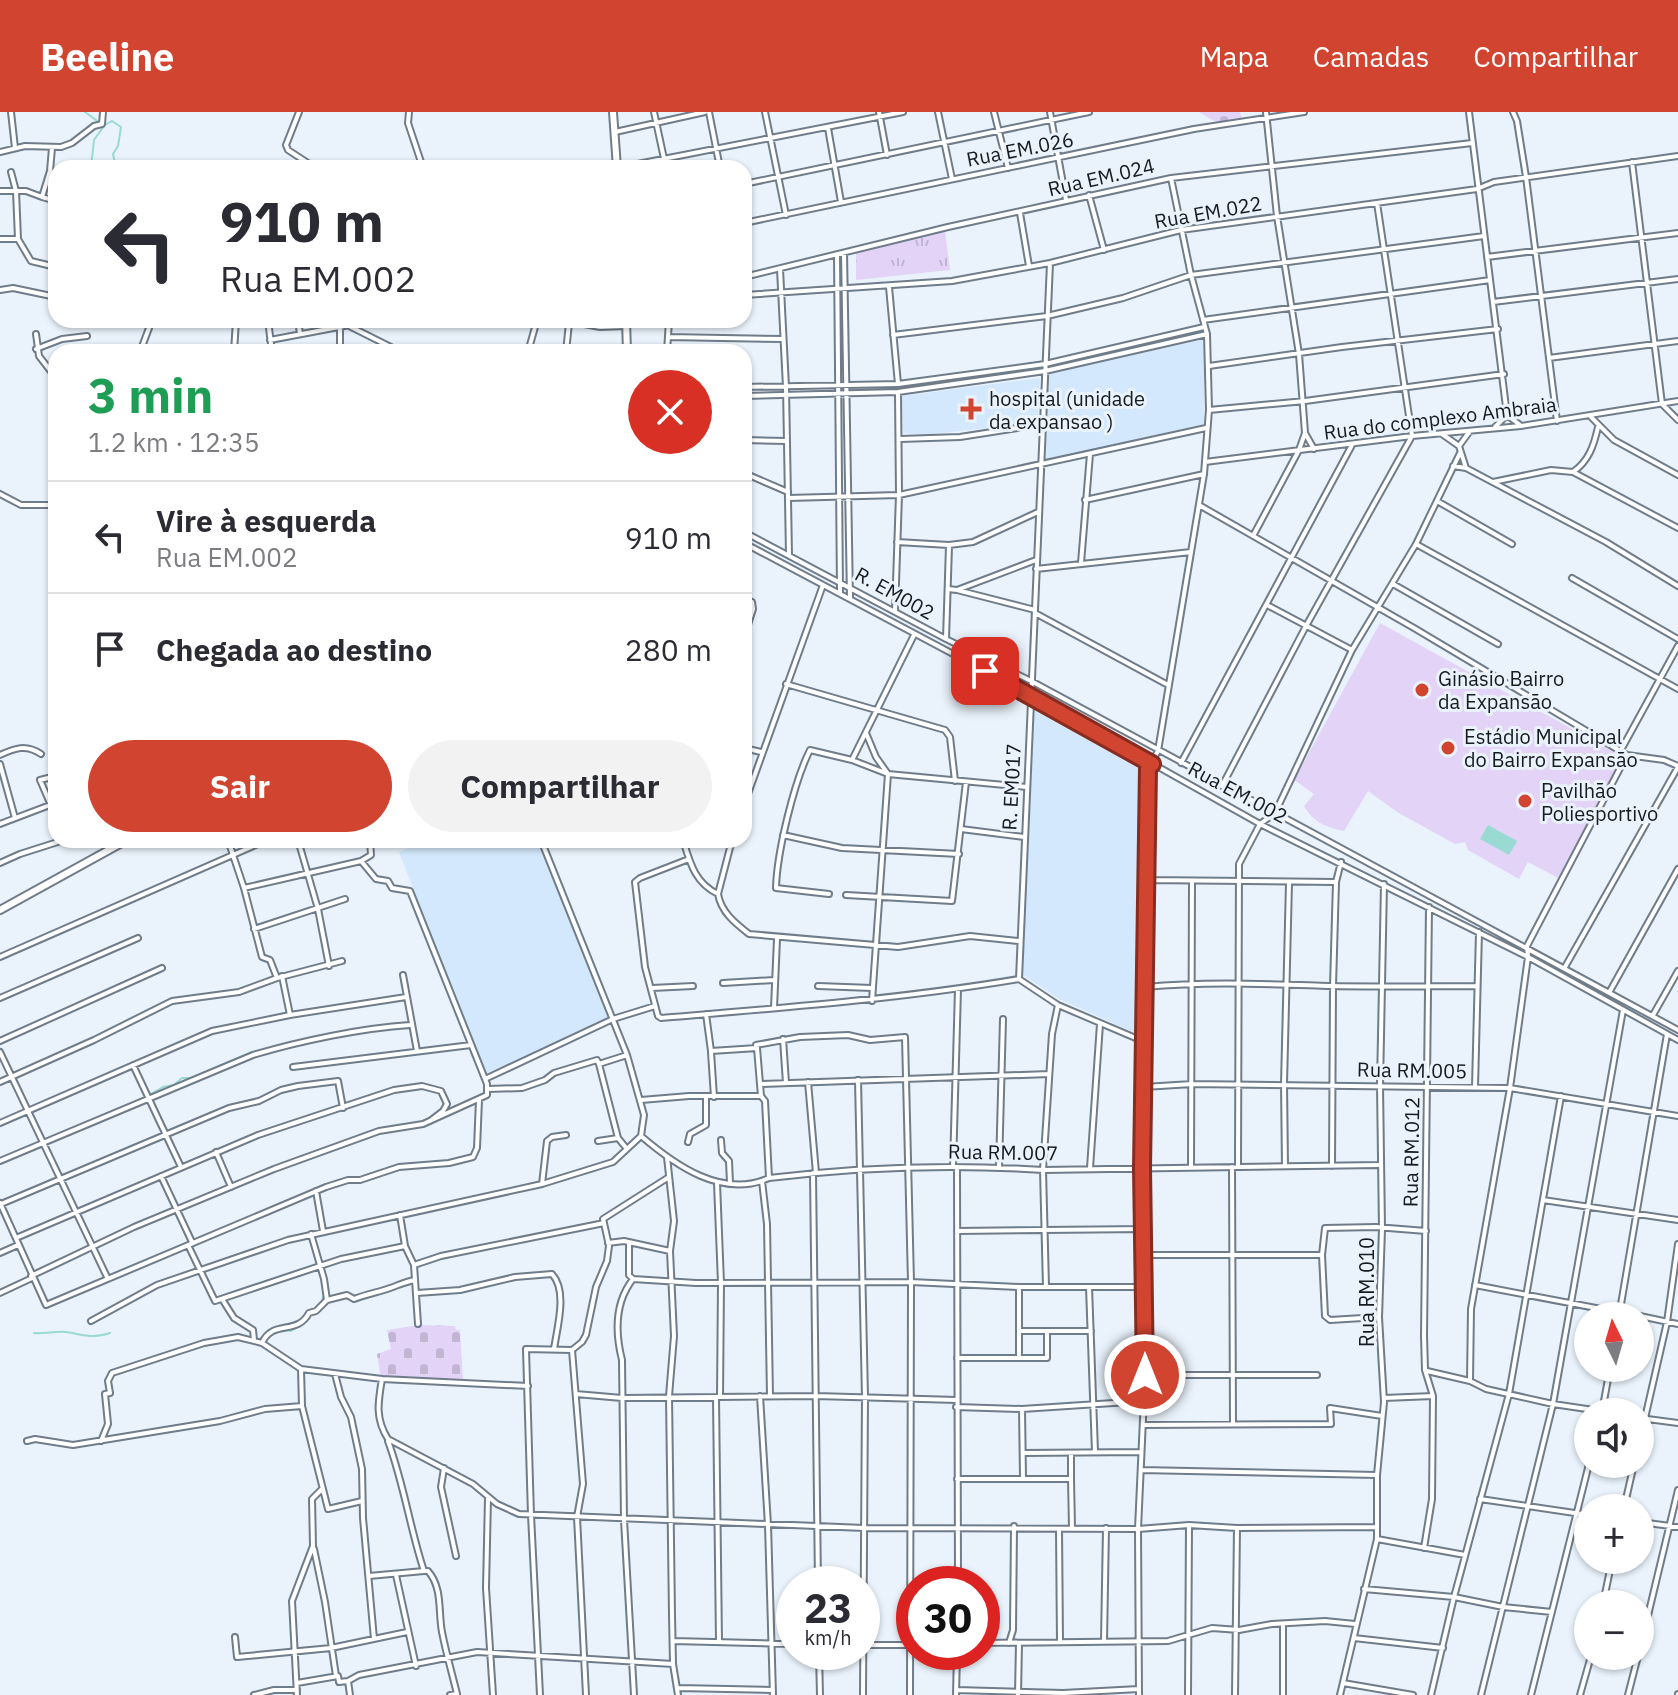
<!DOCTYPE html>
<html lang="pt">
<head>
<meta charset="utf-8">
<style>
  body { margin:0; font-family:"IBM Plex Sans",sans-serif; background:#f2f2f3; color:#2b2b33; height:100vh; display:flex; flex-direction:column; font-size:30px; white-space:nowrap }
  * { box-sizing:border-box; margin:0 }
  p { font-size:26px; color:#7c7c81 }
  .icon { flex:none; width:44px; height:44px; fill:none; stroke:currentColor; stroke-width:2; stroke-linecap:round; stroke-linejoin:round }
  .map { position:relative; flex:1; overflow:hidden }
  .side { position:absolute; left:48px; top:232px; width:704px; height:504px; display:flex; flex-direction:column; background:#fff; border-radius:24px; box-shadow:0 2px 6px #0004 }
  .side>* { flex:none }
  .banner { position:absolute; left:48px; top:48px; width:704px; height:168px; border-radius:24px; box-shadow:0 2px 6px #0004; background:#fff; color:#2b2b33; overflow:hidden }
  .needle { width:52px; rotate:355deg }
  .controls { position:absolute; left:1574px; top:1190px; display:grid; gap:16px }
  .controls a { display:grid; place-items:center; width:80px; height:80px; border-radius:50%; background:#fff; box-shadow:0 2px 6px #0004; font-size:40px }
  .speed { position:absolute; left:776px; top:1454px; display:flex; gap:16px; font-size:40px; font-weight:700; text-align:center }
  .speed>* { display:grid; place-content:center; width:104px; height:104px; border-radius:50%; background:#fff; box-shadow:0 2px 6px #0004; line-height:1 }
  .speed small { font-size:20px; font-weight:400 }
  .speed .limit { border:12px solid #d22; background:#fff; color:#111 }
  .pin { position:absolute; display:grid; place-items:center; width:68px; height:68px; color:#fff; margin:-34px; border-radius:16px; box-shadow:0 4px 12px #0006 }
  .me { position:absolute; width:88px; margin:-44px; rotate:0deg; stroke-linejoin:round; filter:drop-shadow(0 0 6px #0008) }
  .turn { display:flex; align-items:center; gap:28px; height:168px; padding:0 40px; font-size:36px }
  .turn .icon { width:104px; height:104px; stroke-width:2.5 }
  .turn b { display:block; font-size:56px; line-height:68px }
  .round { display:grid; place-items:center; flex:none; width:84px; height:84px; border-radius:42px; background:#f2f2f3 }
  .overview { display:flex; align-items:center; justify-content:space-between; height:136px; padding:0 40px }
  h1 { font-size:48px; font-weight:800; line-height:60px; color:#1e9e55 }
  .button { display:flex; gap:16px; margin-top:auto; padding:16px 40px }
  .button a { flex:1; height:92px; border-radius:48px; background:#d14430; color:#fff; font-size:32px; font-weight:800; line-height:92px; text-align:center }
  .button a+a { background:#f2f2f3; color:#2b2b33 }
  ul { padding:0; list-style:none }
  li { display:flex; align-items:center; gap:24px; height:112px; padding:0 40px; border-top:2px solid #e1e1e2 }
  li div { flex:1 }
  li b { display:block; font-size:30px }
  li em { font-style:normal }
  header { display:flex; align-items:center; gap:48px; box-sizing:border-box; height:112px; padding:0 40px; background:#d14430; color:#fff }
  header strong { font-size:38px }
  nav { display:flex; gap:44px; margin-inline-start:auto; font-size:28px }
  .map>svg:first-child { display:block }
  .built { fill:#d3e8fc }
  .grass { fill:#e2d3f7 }
  .cemetery { fill:url(#cemetery-stones) }
  .park { fill:url(#park-tufts) }
  .water { fill:#99dad3 }
  .lines { fill:none; stroke-linecap:round; stroke-linejoin:round }
  .stream { stroke:#99dad3; stroke-width:2 }
  .minor-casing { stroke:#6f7c89; stroke-width:8 }
  .major-casing { stroke:#6f7c89; stroke-width:10 }
  .minor { stroke:#fff; stroke-width:4 }
  .major { stroke:#fff; stroke-width:6 }
  .route-casing { stroke:#882c1f; stroke-width:20 }
  .route { stroke:#d14430; stroke-width:14 }
  .poi-dot { fill:#d14430; stroke:#eaf3fc; stroke-width:3 }
  .labels { text-anchor:middle; dominant-baseline:central; stroke-width:6; stroke-linejoin:round; paint-order:stroke }
  .street-label { font-size:20px; fill:#151b20; stroke:#eaf3fc }
  .poi-label { font-size:20px; fill:#151b20; stroke:#eaf3fc; text-anchor:start }
</style>
</head>
<body>
<header>
<strong>Beeline</strong>
<nav><a>Mapa</a><a>Camadas</a><a>Compartilhar</a></nav>
</header>
<div class="map">
<svg width="1678" height="1583" viewBox="0 0 1678 1583">
  <defs>
    <pattern id="cemetery-stones" width="16" height="16" patternUnits="userSpaceOnUse" patternTransform="scale(2)"><rect width="16" height="16" fill="#e2d3f7"/><path d="M2 7V4a2 2 0 0 1 4 0v3zM10 15v-3a2 2 0 0 1 4 0v3z" fill="#c1b5d3"/></pattern>
    <pattern id="park-tufts" width="24" height="20" patternUnits="userSpaceOnUse" patternTransform="scale(2)"><rect width="24" height="20" fill="#e2d3f7"/><path d="M3 7l-1-3M5 7V3M7 7l1-3M15 17l-1-3M17 17v-4M19 17l1-3" fill="none" stroke="#c1b5d3"/></pattern>
  </defs>
  <rect width="100%" height="100%" fill="#eaf3fc"/>
  <path class="built" d="M1204,227V312L1046,348L1048,261Z
    M1040,266L1038,310L925,323L903,321L902,284Z
    M1033,595L1144,654L1142,924L1059,887L1023,863Z
    M427,728H538L608,907L485,962L399,740Z"/>
  <path class="grass" d="M1380,511L1623,645L1558,766L1528,750L1519,767L1468,738L1465,730L1455,732L1397,700L1368,679L1344,719C1326,715 1314,711 1304,694L1314,682L1294,668Z"/>
  <path class="cemetery" d="M1199,0H1240L1242,7L1216,10Z
    M419,1213L455,1214L456,1218H460L463,1268L381,1267L377,1242L391,1237L387,1218Z"/>
  <path class="park" d="M945,119L950,158L856,168V141Z"/>
  <path class="water" d="M1488,713L1517,729L1509,743L1480,727Z"/>
  <g class="lines">
    <path class="stream" d="M85,0L104,14L94,28L91,56
      M105,13L112,9L121,15L118,34L113,42L116,56
      M358,894L375,891
      M379,914L410,912L406,890L401,888
      M410,915L414,935
      M239,916L250,913
      M149,983L163,975L174,973L182,966H191L252,940L261,939
      M321,1192L323,1185
      M282,1218L291,1219L307,1207
      M34,1221C44,1222 56,1219 66,1220C85,1223 91,1227 110,1221"/>
    <g class="minor-casing">
      <path id="minor" d="M11,0L15,36
        M299,0L286,33L288,38L314,55
        M409,0L408,11L423,56
        M654,0L666,56
        M709,0L720,56
        M765,0L786,103
        M879,0L887,43
        M938,0L952,67
        M994,0L1008,56
        M1050,0L1066,88
        M1469,0L1507,303L1520,313
        M1513,0L1517,9L1526,65L1557,309
        M828,16L841,90
        M615,20L705,0
        M0,40L25,34L61,35L72,31L94,14L102,12L103,0
        M1632,50L1662,292L1678,308
        M617,56L903,0
        M11,60L16,79L18,127
        M744,72L1089,0
        M0,79H26L42,85L50,59L52,36
        M1089,83L1104,138
        M42,85L56,89
        M1020,101L1029,154
        M744,111L1194,17L1304,0
        M0,127H18L31,149L56,155
        M844,141L850,486
        M837,143L840,480
        M1487,145L1678,121
        M1050,151L1019,867L1058,893L1145,930
        M780,157L786,275L789,443
        M744,165L948,115L1171,66L1472,31
        M889,175L898,272
        M0,178L13,176L56,185
        M744,183L952,169L1050,151L1181,118L1477,77L1494,70L1678,44
        M1493,190L1678,167
        M268,208L272,240
        M298,208L300,222
        M331,208L332,216
        M563,208L600,215L626,214
        M1203,208L1490,168
        M351,215L401,240
        M36,222L39,244L56,266
        M893,223L1047,204L1123,186L1191,163L1484,124
        M668,225L783,227
        M270,228L376,208
        M36,237L62,227L87,224
        M140,240L152,208
        M234,240L236,208
        M340,240V216
        M528,240L537,208
        M566,240L569,211
        M667,240L669,208
        M1549,246L1678,229
        M1209,254L1342,235L1498,217
        M744,275L898,272L1045,252L1204,215
        M744,284L898,280L1045,259L1207,222
        M1209,298L1305,289L1504,262
        M1591,305L1614,328L1678,363
        M1495,315L1507,303
        M1305,321L1314,337
        M1442,322L1459,334
        M900,327L960,325L1043,312
        M744,328L786,329
        M1205,350L1412,324L1521,314L1678,289
        M1453,354L1466,356L1606,430L1678,474
        M1466,356L1459,334L1470,319
        M1573,360C1589,349 1594,333 1598,315
        M744,361L788,380
        M1493,370L1551,358L1573,360L1678,416
        M0,382L21,393H56
        M788,386L899,383L1206,316
        M1085,388L1204,362
        M1437,389L1512,432
        M1199,393L1414,516L1627,643L1664,648L1678,654
        M744,420L946,527L1033,570L1678,918
        M1253,424L1299,338L1305,321L1299,242L1277,104L1266,0
        M897,430L949,433L973,430L1038,400
        M744,431L1032,584L1260,712L1528,845L1678,928
        M1416,432L1678,577
        M1081,451L1090,342
        M1036,457L1191,440
        M1572,466L1678,527
        M1393,472L1498,532
        M948,477L957,478L1036,448
        M957,478L1035,498
        M744,488L752,490L753,497L744,525
        M1267,493L1352,538
        M895,500L899,383L898,281
        M1035,501L1168,573
        M946,527L949,434
        M786,572L945,618L950,625L955,669
        M866,621L876,645L888,662L872,889
        M744,636L761,640
        M1621,638L1678,534
        M0,643C15,636 26,632 41,642
        M852,648L914,523
        M1181,651L1352,333
        M0,652L15,706
        M56,664L40,668L56,705
        M1222,674L1306,514L1412,324L1377,91
        M744,693L823,473
        M0,712L50,693
        M961,717L1024,725
        M783,723L842,736L959,742
        M298,728L318,797L329,854
        M683,728C690,751 695,771 718,782C721,800 735,811 749,822L898,835L970,824L1019,829
        M689,747L640,766L635,770L645,855L658,904L661,906C781,896 900,887 1019,867
        M361,749L371,743L370,728
        M0,751L20,742L64,728
        M1146,768L1335,770
        M244,776L262,845L270,848L277,866L342,849
        M718,782L732,728
        M829,782L776,776C777,740 794,670 810,638L852,648L888,662L1027,675
        M846,783L952,789L966,670
        M254,817L345,787
        M0,845L267,728
        M1565,855L1678,655
        M403,863L417,939
        M282,864L290,903
        M723,871L774,868
        M818,874L872,876
        M1145,875C1207,869 1267,872 1329,874C1378,875 1427,874 1476,874
        M652,876L693,874
        M1610,879L1678,757
        M0,886L138,826
        M774,896L777,827
        M706,902L711,939L757,936L756,933L800,925L848,923L870,928L905,925L911,1170L910,1583
        M1653,903L1678,859
        M783,927L786,971
        M0,929L162,856
        M757,936L761,984L765,989L769,1066
        M0,940L107,1165
        M711,940L714,985
        M599,952L618,1026L627,1037
        M133,953L181,1055
        M293,955L471,933
        M485,967L613,907L655,894
        M858,968L865,1285L863,1583
        M0,970L94,928L172,889L239,880L277,866
        M808,970L816,1061
        M760,972L1049,962
        M1144,975L1192,972L1510,976L1678,1004
        M1475,975L1479,820
        M488,977L522,976L545,968L554,961L597,948L599,952L627,943
        M641,988L689,984H761
        M0,1011L212,919L290,903L406,885
        M641,1024C675,1053 722,1087 769,1066C860,1055 951,1052 1043,1058L1379,1053
        M721,1028L722,1041L729,1049L730,1071
        M598,1029L618,1026
        M688,1030L690,1022L706,1013V985
        M216,1040L231,1075
        M667,1045L674,1109L670,1139L674,1224L669,1284L672,1503L673,1552L678,1583
        M0,1049L253,943C300,929 362,916 410,913
        M1191,1054L1192,769
        M1285,1054L1284,972L1289,771
        M1332,1054L1333,874L1336,770L1341,750
        M953,1055L958,877
        M957,1055L958,1472
        M999,1055L1003,907
        M1232,1055L1233,1312
        M1238,1055L1239,752L1260,712L1275,701L1352,538L1416,432L1460,341
        M1090,1056L1100,912
        M813,1061L818,1472
        M161,1064L192,1130
        M762,1069L767,1112L770,1284
        M717,1071L721,1171L720,1285
        M542,1072L547,1029L552,1025L566,1023
        M316,1079L323,1119
        M1543,1088L1678,1108
        M0,1091L46,1193L326,1075L348,1068H360L399,1055L449,1051L473,1045L477,1036L479,988
        M1,1092L229,996L259,989L281,978L298,974L338,969L343,996
        M400,1103L405,1134L414,1153L418,1212
        M957,1119L1145,1117
        M311,1122L324,1167L327,1188L347,1183L354,1187C364,1183 374,1181 384,1178C395,1175 403,1170 415,1168
        M16,1126L258,1023L394,978L422,974L441,979L447,992L443,999L430,1009
        M608,1131L624,1129L670,1139
        M629,1131V1163L633,1167
        M188,1133L215,1189L341,1147L405,1134
        M0,1141L18,1133
        M1145,1143H1322
        M414,1153L441,1144L604,1111L603,1107L669,1065
        M31,1164L134,1115L274,1057L379,1019L423,1012L487,983V972L410,779L392,776L388,769L376,767L361,749L244,776L228,728
        M1475,1173L1638,1204
        M1046,1175L1043,1058L1052,922L1058,893
        M1089,1175L1095,1340
        M0,1181L32,1166
        M417,1181L460,1178L515,1165L552,1162C568,1179 557,1216 554,1237
        M222,1187L234,1206L253,1218L254,1228
        M1619,1204L1667,922
        M1640,1204L1678,1212
        M1379,1205L1330,1208L1325,1204L1322,1143L1325,1116L1376,1115L1426,1119
        M91,1209L157,1173L288,1128L542,1072L613,1050L641,1024L644,1003L627,943L541,728
        M1019,1219H1091
        M262,1231C273,1207 297,1224 309,1201L316,1199L327,1188
        M957,1246H1047V1219
        M1019,1246V1176
        M1427,1259L1470,1269L1486,1277L1553,1292L1607,1300
        M335,1262L341,1285L351,1305L362,1357L363,1406L374,1527
        M1145,1263H1317
        M382,1267C378,1290 375,1307 388,1327L473,1372L497,1392L519,1402L864,1416L1138,1417L1189,1413L1237,1416L1377,1415
        M1470,1269L1471,1197L1510,976L1528,845L1527,834L1627,643
        M576,1282L622,1286L816,1284L957,1288
        M760,1284L768,1413L773,1583
        M716,1286L719,1530
        M1384,1286L1433,1284
        M302,1294L328,1397L362,1389
        M956,1295L1022,1297L1144,1289
        M1022,1297L1023,1366
        M1602,1300L1610,1256
        M1640,1306L1678,1311
        M1143,1313L1331,1312L1330,1296L1382,1304
        M1640,1328L1667,1210L1678,1132
        M27,1329L35,1327L73,1333L220,1309L265,1297L302,1294L301,1257
        M101,1329L108,1312L105,1282L110,1281L108,1269L112,1261L204,1231L238,1225L262,1231L301,1257L382,1267L528,1274
        M388,1329C404,1372 410,1417 424,1459H428C443,1476 438,1500 442,1520C446,1541 452,1561 457,1582L450,1583
        M1023,1341L1141,1340
        M444,1356L441,1375L456,1444
        M1141,1358L1377,1363
        M957,1367H1071V1341
        M1071,1367L1072,1416
        M488,1386L486,1476L493,1583
        M1480,1387L1588,1403
        M1624,1396L1634,1352
        M1640,1410L1678,1415
        M1059,1417L1060,1530
        M1377,1427L1465,1443
        M1424,1436L1432,1387L1433,1284L1425,1258L1424,1224L1429,795
        M314,1437L325,1490L336,1564
        M396,1463L416,1554
        M369,1464L424,1459
        M1364,1477L1454,1485L1503,1495L1552,1500
        M1603,1492L1612,1448
        M1283,1512V1583
        M235,1525L237,1545L331,1536L407,1520
        M1354,1526L1443,1536
        M673,1529L794,1532
        M1104,1529L1106,1416
        M982,1531L1168,1529L1212,1516L1239,1518L1272,1512L1325,1509L1355,1512
        M1009,1531L1013,1518L1014,1414
        M862,1533H914
        M1640,1537L1678,1378
        M819,1540L820,1583
        M297,1571L338,1564L339,1570L348,1569
        M1343,1571L1413,1583
        M678,1576L773,1578
        M956,1578L1063,1581L1139,1577
        M254,1583L274,1578H297
        M297,1583L292,1489L313,1434L312,1387L322,1377
        M350,1583L348,1569L359,1563L477,1540L673,1552
        M540,1583L531,1403L526,1237L572,1238
        M586,1583L577,1405L583,1372L572,1238L582,1230L586,1223L596,1175L607,1149L609,1134L604,1111
        M634,1583L624,1408L622,1248C615,1220 615,1190 633,1167L696,1171L911,1170L1019,1175H1146
        M956,1583L957,1540
        M1018,1583L1019,1531
        M1139,1583L1138,1417L1145,1263L1142,1056L1148,656L1158,639L1204,362L1209,298L1207,222L1191,163L1171,66
        M1188,1583L1189,1413
        M1235,1583L1237,1416
        M1340,1583L1377,1427V1363L1384,1290L1379,1205L1382,1117L1380,974L1384,772
        M1431,1583L1454,1485L1509,1282L1561,984
        M1481,1583L1553,1292L1623,898
        M1531,1583L1589,1352
        M1580,1583L1591,1544
        M1628,1583L1638,1544
        M1678,1583V1582"/>
    </g>
    <g class="major-casing">
      <path id="major" d="M613,0L617,56
        M626,208L627,240
        M0,798L127,728"/>
    </g>
    <use href="#minor" class="minor"/>
    <use href="#major" class="major"/>
  </g>
  <g class="lines">
    <g class="route-casing">
      <path id="route" d="M985,559L1152,652L1148,656L1142,1056L1145,1263"/>
    </g>
    <use href="#route" class="route"/>
  </g>
  <g class="poi-dot">
    <path d="M967 285h8v8h8v8h-8v8h-8v-8h-8v-8h8z"/>
    <circle cx="1422" cy="578" r="8"/>
    <circle cx="1448" cy="636" r="8"/>
    <circle cx="1525" cy="689" r="8"/>
  </g>
  <g class="labels">
    <g class="street-label">
      <text transform="translate(1020 37) rotate(-11)">Rua EM.026</text>
      <text transform="translate(1101 65) rotate(-13)">Rua EM.024</text>
      <text transform="translate(1208 100) rotate(-10)">Rua EM.022</text>
      <text transform="translate(1440 306) rotate(-7)">Rua do complexo Ambraia</text>
      <text transform="translate(895 481) rotate(29)">R. EM002</text>
      <text transform="translate(1011 675) rotate(-87)">R. EM017</text>
      <text transform="translate(1238 680) rotate(28)">Rua EM.002</text>
      <text transform="translate(1412 958) rotate(1)">Rua RM.005</text>
      <text transform="translate(1003 1040) rotate(1)">Rua RM.007</text>
      <text transform="translate(1411 1040) rotate(-89)">Rua RM.012</text>
      <text transform="translate(1366 1180) rotate(-90)">Rua RM.010</text>
    </g>
    <g class="poi-label">
      <text x="989" y="286">hospital (unidade<tspan x="989" dy="23">da expansao )</tspan></text>
      <text x="1438" y="566">Ginásio Bairro<tspan x="1438" dy="23">da Expansão</tspan></text>
      <text x="1464" y="624">Estádio Municipal<tspan x="1464" dy="23">do Bairro Expansão</tspan></text>
      <text x="1541" y="678">Pavilhão<tspan x="1541" dy="23">Poliesportivo</tspan></text>
    </g>
  </g>
</svg>
<div class="controls">
<a><svg class="needle" viewBox="-14 -14 28 28"><path d="M0-13l5 13h-10z" fill="#e53935"/><path d="M0 13l5-13h-10z" fill="#7c7c81"/></svg></a>
<a><svg class="icon" aria-label="sound" viewBox="0 0 24 24"><path d="M4 9h4l5-4v14l-5-4H4zM17 9q2 3 0 6"/></svg></a>
<a>+</a>
<a>−</a>
</div>
<div class="speed"><div>23<small>km/h</small></div><div class="limit">30</div></div>
<div class="pin" style="left:985px;top:559px;background:#d93025"><svg class="icon" aria-label="arrive" viewBox="0 0 24 24"><path d="M6 21V4h12l-3 4 3 4H6"/></svg></div>
<svg class="me" style="left:1145px;top:1263px" viewBox="-20 -20 40 40"><circle r="17" fill="#d14430" stroke="#fff" stroke-width="3"/><path d="M0-11L8 9 0 5-8 9z" fill="#fff"/></svg>
<div class="banner">
<div class="turn"><svg class="icon" aria-label="left" viewBox="0 0 24 24"><path d="M17 20v-9H6M10 6l-5 5 5 5"/></svg><div><b>910 m</b>Rua EM.002</div></div>
</div>
<section class="side">
<div class="overview"><div><h1>3 min</h1><p>1.2 km · 12:35</p></div><a class="round" style="background:#d93025;color:#fff"><svg class="icon" aria-label="close" viewBox="0 0 24 24"><path d="M6 6l12 12M18 6L6 18"/></svg></a></div>
<ul>
<li><svg class="icon" aria-label="left" viewBox="0 0 24 24"><path d="M17 20v-9H6M10 6l-5 5 5 5"/></svg><div><b>Vire à esquerda</b><p>Rua EM.002</p></div><em>910 m</em></li>
<li><svg class="icon" aria-label="arrive" viewBox="0 0 24 24"><path d="M6 21V4h12l-3 4 3 4H6"/></svg><div><b>Chegada ao destino</b></div><em>280 m</em></li>
</ul>
<div class="button"><a>Sair</a><a>Compartilhar</a></div>
</section>
</div>
</body>
</html>
